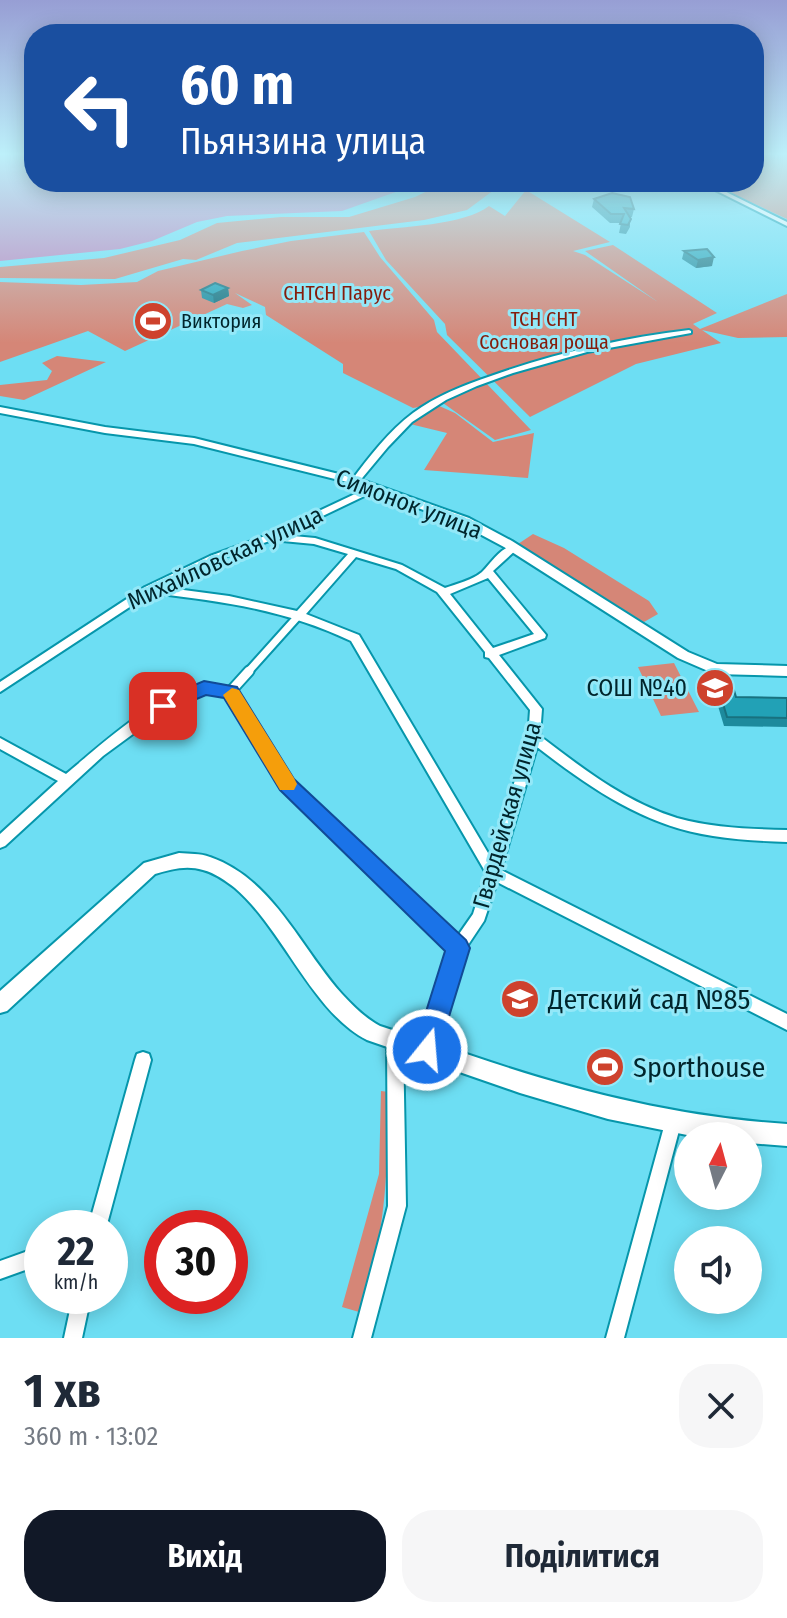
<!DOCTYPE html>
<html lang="uk">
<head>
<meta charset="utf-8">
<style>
  body { margin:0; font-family:"Fira Sans Condensed",sans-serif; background:#f6f6f7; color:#1f2937; height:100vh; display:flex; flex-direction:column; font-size:30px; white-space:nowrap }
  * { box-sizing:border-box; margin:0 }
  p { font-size:26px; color:#747a83 }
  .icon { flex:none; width:44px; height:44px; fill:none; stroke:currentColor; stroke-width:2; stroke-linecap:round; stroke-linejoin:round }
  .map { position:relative; height:1338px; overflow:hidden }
  .sheet { display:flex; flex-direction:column; background:#fff; flex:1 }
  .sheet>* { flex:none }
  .guide { position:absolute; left:24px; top:24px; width:740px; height:168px; border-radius:32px; box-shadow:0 4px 20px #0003; background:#1a4fa0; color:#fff; overflow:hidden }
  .needle { width:52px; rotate:6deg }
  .fabs { position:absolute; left:674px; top:1122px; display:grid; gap:16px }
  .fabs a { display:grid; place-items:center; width:88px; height:88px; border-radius:50%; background:#fff; box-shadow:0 4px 20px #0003; font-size:40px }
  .speed { position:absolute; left:24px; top:1210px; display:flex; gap:16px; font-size:40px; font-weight:700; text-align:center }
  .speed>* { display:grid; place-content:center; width:104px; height:104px; border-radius:50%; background:#fff; box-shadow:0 4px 20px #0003; line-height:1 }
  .speed small { font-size:20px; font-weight:400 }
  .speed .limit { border:12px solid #d22; background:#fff; color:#111 }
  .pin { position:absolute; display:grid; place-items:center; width:68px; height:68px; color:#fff; margin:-34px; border-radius:16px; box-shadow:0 4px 12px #0006 }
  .me { position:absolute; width:88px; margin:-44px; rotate:17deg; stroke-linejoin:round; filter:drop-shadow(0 0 6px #0008) }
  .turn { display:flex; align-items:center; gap:28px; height:168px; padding:0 24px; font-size:36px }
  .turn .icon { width:104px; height:104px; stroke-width:2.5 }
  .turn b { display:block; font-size:56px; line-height:68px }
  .round { display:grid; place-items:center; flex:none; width:84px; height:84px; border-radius:32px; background:#f6f6f7 }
  .headline { display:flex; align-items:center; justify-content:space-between; height:136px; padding:0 24px }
  h1 { font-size:48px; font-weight:700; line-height:60px }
  .action { display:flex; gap:16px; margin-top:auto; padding:16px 24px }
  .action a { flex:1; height:92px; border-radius:32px; background:#111827; color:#fff; font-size:32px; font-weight:700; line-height:92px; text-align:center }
  .action a+a { background:#f6f6f7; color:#1f2937 }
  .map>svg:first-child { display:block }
  .green { fill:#d58677 }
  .water { fill:#bf7db7 }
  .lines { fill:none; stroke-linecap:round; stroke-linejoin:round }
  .pedestrian-far1-casing { stroke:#0696ab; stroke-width:11 }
  .pedestrian-casing { stroke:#0696ab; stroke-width:13 }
  .minor-casing { stroke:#0696ab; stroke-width:4 }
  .tertiary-casing { stroke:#0696ab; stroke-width:4 }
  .pedestrian-far1 { stroke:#fff; stroke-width:7 }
  .pedestrian { stroke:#fff; stroke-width:9 }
  .minor { fill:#fff; fill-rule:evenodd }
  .tertiary { fill:#fff; fill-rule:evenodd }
  .wall { fill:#1d8a9d }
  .shaded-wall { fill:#18717f }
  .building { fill:#22a1b6; stroke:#18717f; stroke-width:2 }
  .route { fill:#1a73e8; stroke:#114b97; stroke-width:2 }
  .slow { fill:#f59e0b }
  .labels { text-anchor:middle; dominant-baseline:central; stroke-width:6; stroke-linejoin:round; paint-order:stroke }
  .far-park-label { font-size:20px; fill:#851c0c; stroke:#93e8f8 }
  .far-poi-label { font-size:20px; fill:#00252c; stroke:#93e8f8; text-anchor:start }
  .street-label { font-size:24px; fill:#00252c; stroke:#93e8f8 }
  .poi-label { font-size:24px; fill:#00252c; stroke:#93e8f8; text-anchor:end }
  .near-poi-label { font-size:28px; fill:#00252c; stroke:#93e8f8; text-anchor:start }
</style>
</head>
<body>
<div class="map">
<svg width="787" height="1338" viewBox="0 0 787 1338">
  <rect width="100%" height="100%" fill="#6ddef3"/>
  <path class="green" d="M754,155H787V219L707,182H754Z
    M446,182H497L494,190L467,210L424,220L237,243L196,260L183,259L115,279L0,278V267L104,258L180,240L217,223L281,217H349L415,197Z
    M526,190L610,242L573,251L585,255L658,302L585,251L613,245L717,313L693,324L700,329L787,294V337L738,338L702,330L721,343L636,364L530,417L447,335L445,324L386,260L369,231C399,227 466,225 489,206L505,216Z
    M364,232L380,257L434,320L437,332L531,430L495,440L443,403L413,408L343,373V364L266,315L265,307L235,293L252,305L243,308L227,304L125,351L88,331L0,362V282L81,285L137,282L158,271L242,251L291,241Z
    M57,356L106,362L24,400L0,396V385L47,380L52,371L42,363Z
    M437,405L455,413L493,442L534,433L528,478L424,470L447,433L410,424Z
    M533,534L564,548L649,601L658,614L644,622L518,544Z
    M674,663L699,712L661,716L638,667Z
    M381,1091L389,1092C387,1174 387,1234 359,1312L342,1307L379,1174Z"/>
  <path class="water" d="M0,155H34V182H424L342,211L227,216L197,222L152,241L120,249L0,261Z"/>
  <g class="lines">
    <g class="pedestrian-far1-casing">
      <path id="pedestrian-far1" d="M247,673L300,614"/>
    </g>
    <g class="pedestrian-casing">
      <path id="pedestrian" d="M230,692L249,671"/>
    </g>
    <g class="minor-casing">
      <path id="minor" d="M699,182H706L787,222V226Z
        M689,330L691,331V333L587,352L513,373L477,386L446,400L412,422L388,447L358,483L355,484L351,481C369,457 389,431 413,413C436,396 464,385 491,376C555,353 622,338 689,330Z
        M374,485L378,488L377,490L283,535L315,538L402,565L445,588C456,584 473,580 482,572C492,562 502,545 517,545L519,547L517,549L493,571L546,635L545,638L499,655L542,709L540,736C582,768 625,802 677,818C713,828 750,829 787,830V842C762,841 737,840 713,836C645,826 590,788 537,747L501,870L787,1014V1030L497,882L484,921L464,951L432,1055L427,1058L422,1055L419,1050L450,950L283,789L226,696L206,693L188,698L163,712L103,756L5,846L0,848V834L58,781L0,749V738L66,774C100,746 164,686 209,685C217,684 226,687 234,689L291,781L457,937L473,914L486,873L351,641C286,610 222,601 151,593L0,692V682L145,587L210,556L268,535ZM272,540L314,544L348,554L297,611L229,596L161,587L216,560ZM356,557L396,569L437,592L485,652V657L489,658L530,710L528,738L491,858L359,635L306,614ZM488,578L534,634L493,648L450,594Z
        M395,1031L400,1034L403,1039L406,1206L371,1338H353L388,1206L387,1039L390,1034Z
        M143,1052L149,1054L151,1060L106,1228H88L135,1060L137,1054Z
        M673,1115L679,1117L681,1123L624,1338H606L665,1123L667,1117Z
        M42,1246V1264L0,1279V1261Z
        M73,1296H91L82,1338H64Z"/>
    </g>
    <g class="tertiary-casing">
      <path id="tertiary" d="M0,407L105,427L194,438L359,479L469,518L512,541L688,652L717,664L787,666V676L715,674L678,658L504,547L461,524L351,483L194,444L105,433L0,413Z
        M179,853C189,854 200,853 210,857C273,879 300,947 342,994C353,1006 365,1018 380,1026C397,1032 415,1036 432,1042C550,1084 662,1116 787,1124V1146L748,1143V1136H692L608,1119L520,1093L367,1040C312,1012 283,929 235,888C226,881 215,873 203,870C187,865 171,869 155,874L7,1011L0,1013V991L144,863Z"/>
    </g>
    <use href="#pedestrian-far1" class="pedestrian-far1"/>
    <use href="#pedestrian" class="pedestrian"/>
    <use href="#minor" class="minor"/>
    <use href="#tertiary" class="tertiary"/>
  </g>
  <path class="wall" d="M594,199L634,209L632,217H630V227L626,234L619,233L621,223H610L592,207Z
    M684,251L712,266L696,268L682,259Z
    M228,288L229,296L214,303L202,298L201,290Z
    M718,687L736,697L787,698V727L724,726L715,696Z"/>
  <path class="shaded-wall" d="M714,257L712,266L696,268L698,260Z
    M228,288L229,296L214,303L213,295Z"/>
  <path class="building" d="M612,193L630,197L634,209L624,208L631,219L628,225L620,224L624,214H611L594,199Z
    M707,249L714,257L698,260L684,251Z
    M215,283L228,288L213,295L201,290Z
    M718,687H733L736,697L787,698V718L727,717Z"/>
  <linearGradient id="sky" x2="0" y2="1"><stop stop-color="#979ed4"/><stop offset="0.45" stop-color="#bdf0fa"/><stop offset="1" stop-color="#bdf0fa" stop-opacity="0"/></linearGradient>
  <rect width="787" height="343" fill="url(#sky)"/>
  <path class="route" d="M204,681L237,687L294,779L466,940L470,948L436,1059L427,1063L418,1059L414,1050L445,951L280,790L224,698L206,695L163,713L154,706L156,701Z"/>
  <path class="slow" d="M232,688L239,690L294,778L297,784L294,790H280L223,695Z"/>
  <defs>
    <g id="stadium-disc" transform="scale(2)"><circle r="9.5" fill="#ce422d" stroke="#93e8f8"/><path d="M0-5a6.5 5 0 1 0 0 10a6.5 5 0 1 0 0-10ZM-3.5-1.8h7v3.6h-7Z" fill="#fff"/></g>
    <g id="school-disc" transform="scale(2)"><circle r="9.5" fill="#ce422d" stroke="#93e8f8"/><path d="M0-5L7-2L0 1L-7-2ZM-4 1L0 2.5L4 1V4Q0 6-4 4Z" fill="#fff"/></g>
  </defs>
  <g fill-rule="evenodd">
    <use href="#stadium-disc" x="153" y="321"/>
    <use href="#school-disc" x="715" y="688"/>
    <use href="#school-disc" x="520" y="999"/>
    <use href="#stadium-disc" x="605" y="1067"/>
  </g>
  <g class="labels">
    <g class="far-park-label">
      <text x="337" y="293">СНТСН Парус</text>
      <text x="544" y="319">ТСН СНТ<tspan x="544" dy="23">Сосновая роща</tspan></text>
    </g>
    <g class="far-poi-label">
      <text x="181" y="321">Виктория</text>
    </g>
    <g class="street-label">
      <text transform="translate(409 504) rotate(21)">Симонок улица</text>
      <text transform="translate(225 558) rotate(-25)">Михайловская улица</text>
      <text transform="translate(507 815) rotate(-74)">Гвардейская улица</text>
    </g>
    <g class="poi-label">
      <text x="687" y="688">СОШ №40</text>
    </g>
    <g class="near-poi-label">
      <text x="548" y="999">Детский сад №85</text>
      <text x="633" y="1067">Sporthouse</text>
    </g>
  </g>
</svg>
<div class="fabs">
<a><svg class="needle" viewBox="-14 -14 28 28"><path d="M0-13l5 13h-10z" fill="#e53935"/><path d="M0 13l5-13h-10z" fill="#747a83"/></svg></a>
<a><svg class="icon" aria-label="sound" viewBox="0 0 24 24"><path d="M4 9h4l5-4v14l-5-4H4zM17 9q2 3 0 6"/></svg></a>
</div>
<div class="speed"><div>22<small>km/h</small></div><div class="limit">30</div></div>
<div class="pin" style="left:163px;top:706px;background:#d93025"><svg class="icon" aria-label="arrive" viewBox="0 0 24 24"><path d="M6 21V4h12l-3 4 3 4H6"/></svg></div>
<svg class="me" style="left:427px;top:1050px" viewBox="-20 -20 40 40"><circle r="17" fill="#1a73e8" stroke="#fff" stroke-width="3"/><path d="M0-11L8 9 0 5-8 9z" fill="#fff"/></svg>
<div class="guide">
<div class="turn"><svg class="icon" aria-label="left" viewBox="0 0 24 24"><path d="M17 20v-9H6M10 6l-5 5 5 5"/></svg><div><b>60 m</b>Пьянзина улица</div></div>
</div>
</div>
<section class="sheet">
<div class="headline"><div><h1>1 хв</h1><p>360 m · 13:02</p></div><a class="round"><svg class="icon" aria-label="close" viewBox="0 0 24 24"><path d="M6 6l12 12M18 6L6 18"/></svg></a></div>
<div class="action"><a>Вихід</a><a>Поділитися</a></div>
</section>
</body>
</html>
